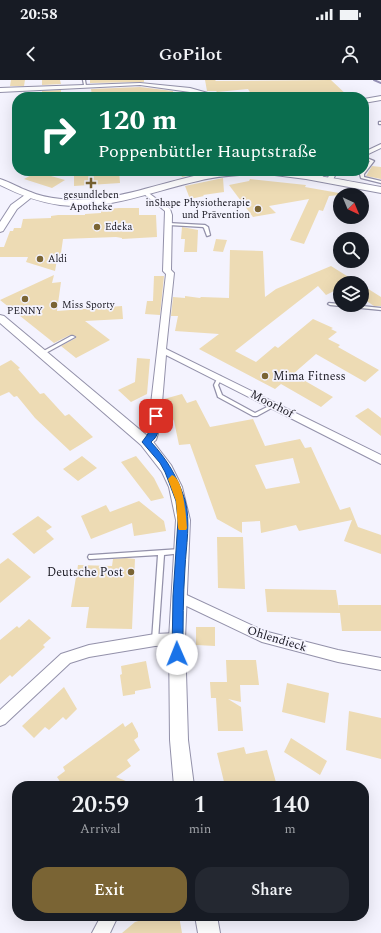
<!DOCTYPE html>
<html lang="en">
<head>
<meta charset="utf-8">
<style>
  body { margin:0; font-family:Spectral,serif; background:#242831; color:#f1f3f6; height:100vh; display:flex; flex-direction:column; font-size:15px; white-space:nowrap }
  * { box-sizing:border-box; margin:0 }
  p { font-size:13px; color:#9ea1a6 }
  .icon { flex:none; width:22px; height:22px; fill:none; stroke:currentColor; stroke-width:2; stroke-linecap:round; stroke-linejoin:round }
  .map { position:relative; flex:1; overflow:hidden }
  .panel { position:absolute; left:12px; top:701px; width:357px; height:140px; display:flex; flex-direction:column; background:#171b24; border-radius:16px; box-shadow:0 4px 16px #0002 }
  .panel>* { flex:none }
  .top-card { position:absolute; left:12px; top:12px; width:357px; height:84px; border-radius:16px; box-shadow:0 4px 16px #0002; background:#0b6e4f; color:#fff; overflow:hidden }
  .needle { width:26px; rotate:136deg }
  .buttons { position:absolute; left:333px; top:108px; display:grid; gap:8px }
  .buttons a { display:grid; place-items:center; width:36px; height:36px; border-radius:50%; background:#171b24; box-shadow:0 4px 16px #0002; font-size:20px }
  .pin { position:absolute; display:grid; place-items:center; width:34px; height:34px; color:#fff; margin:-17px; border-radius:8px; box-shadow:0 2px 6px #0006 }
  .me { position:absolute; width:44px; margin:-22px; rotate:359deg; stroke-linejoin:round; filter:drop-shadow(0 0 3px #0008) }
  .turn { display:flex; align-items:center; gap:14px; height:84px; padding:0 20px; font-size:18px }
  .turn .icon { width:52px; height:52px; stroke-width:2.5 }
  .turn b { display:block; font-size:28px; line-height:34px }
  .eta { display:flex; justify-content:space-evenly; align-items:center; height:68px; text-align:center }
  .eta b { font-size:24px; font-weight:600; line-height:28px }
  .primary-button { display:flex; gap:8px; margin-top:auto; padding:8px 20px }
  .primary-button a { flex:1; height:46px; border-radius:16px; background:#7a6434; color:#fff; font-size:16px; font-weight:600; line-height:46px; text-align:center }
  .primary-button a+a { background:#242831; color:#f1f3f6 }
  .status { display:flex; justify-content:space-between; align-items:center; height:28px; padding:0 20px; background:#171b24; direction:ltr }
  .status svg { height:11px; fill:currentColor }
  header { display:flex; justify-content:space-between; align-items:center; height:52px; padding:0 20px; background:#171b24; font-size:18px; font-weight:600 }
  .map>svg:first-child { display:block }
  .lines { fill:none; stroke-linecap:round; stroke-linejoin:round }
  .stream { stroke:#9590b5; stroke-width:2 }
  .building { fill:#eddbb4; fill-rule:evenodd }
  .service-casing { stroke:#9391aa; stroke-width:2.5 }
  .minor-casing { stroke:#9391aa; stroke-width:2 }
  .tertiary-casing { stroke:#9391aa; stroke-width:2 }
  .secondary-casing { stroke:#9391aa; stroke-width:2 }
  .service { fill:#fff; fill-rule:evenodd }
  .minor { fill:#fff; fill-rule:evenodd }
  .tertiary { fill:#fff; fill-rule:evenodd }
  .secondary { fill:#fff; fill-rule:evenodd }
  .route { fill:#1a73e8; stroke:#114b97 }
  .slow { fill:#f59e0b }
  .poi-dot { fill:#7a6434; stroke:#f4f3fe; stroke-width:1.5 }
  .labels { text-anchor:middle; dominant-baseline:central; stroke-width:3.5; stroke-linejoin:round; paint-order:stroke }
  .far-poi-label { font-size:10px; fill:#191821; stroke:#f4f3fe; text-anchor:start }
  .poi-label { font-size:12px; fill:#191821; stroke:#f4f3fe; text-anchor:start }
  .street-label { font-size:12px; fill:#191821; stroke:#f4f3fe }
</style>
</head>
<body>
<div class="status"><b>20:58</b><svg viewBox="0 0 49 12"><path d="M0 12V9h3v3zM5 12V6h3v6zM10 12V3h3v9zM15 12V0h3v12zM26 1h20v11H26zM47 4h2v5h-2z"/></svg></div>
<header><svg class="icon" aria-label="back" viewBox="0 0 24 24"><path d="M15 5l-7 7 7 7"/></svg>GoPilot<svg class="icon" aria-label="person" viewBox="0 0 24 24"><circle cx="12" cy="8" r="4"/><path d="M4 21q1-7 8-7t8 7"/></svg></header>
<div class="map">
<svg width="381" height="853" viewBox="0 0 381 853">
  <rect width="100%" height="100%" fill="#f4f3fe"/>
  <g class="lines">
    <path class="stream" d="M374,0L381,3"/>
  </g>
  <path class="building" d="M11,0H25L24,6H10Z
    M42,0H60L61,4L42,5Z
    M90,0H144V2L90,3Z
    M205,0H215L216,1L331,0L349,17H253L248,9L217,12L216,11H207Z
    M140,7L173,11V17H114V15L92,16L91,9Z
    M61,10V15L42,16V11Z
    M372,86L381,87V99L366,96Z
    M105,91H119L120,103L74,106V95L105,94Z
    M179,91H212L182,97Z
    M37,92L65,100L52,108L24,99Z
    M223,98L224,112L203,115L204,116L190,119L185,106Z
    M250,99L306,105L305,107L339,113V115L329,116L323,131L319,130L304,164L290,160L309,119L269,126L276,133L253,137L229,105L249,101Z
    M119,128H139V135H156L157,157L122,159V158L116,157L63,159L60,180H57L55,191L26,182L28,177H0V167H4L10,151H13L14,148H21L23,139L51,138V136L58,135H85V134L101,133V130L107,129Z
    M182,147L198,150L197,172H184L185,159H181Z
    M216,159L227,160L223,172L213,171Z
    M230,170L263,171L265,217L276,209L331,186L358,203H340V208L326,215L318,206L235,271L256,282L275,266L278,268L313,239L333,248L331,249L337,252L328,259L340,265L338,267L379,290L365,302L316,274L293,294L333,317L321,327L281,304L275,309L199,269L219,254L175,251L178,236H171L173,217L185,218V216L200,218L201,217L229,218Z
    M54,195L52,203L61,202L57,231L122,226L123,239L85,241L110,260L76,278L61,266L76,258V256L70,255L54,263L0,220Z
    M154,196H164L160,235L145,234L147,221H153Z
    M362,205L381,217V226H374L362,218Z
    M137,278L150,279L147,314L131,322L118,310L135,302Z
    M11,280L20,288L18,289L40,314L44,313L65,336L69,334L93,357L70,371L35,338L17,316L14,317L9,312L0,316V286Z
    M182,314L187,323L196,320L210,347L253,339L265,366L300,359L305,368L311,367L340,430L350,427L358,447L381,455V474L344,461L352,440L299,451L296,445L261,453L260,441L242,442V453L217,439L190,364L179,365L174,341L164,323V319ZM293,378L300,403L266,409L255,385Z
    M368,328L381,338V356L355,336Z
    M82,376L97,388L78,401L63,389Z
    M136,376L154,398L164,418L151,421L121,382Z
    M139,421L164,441L166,451L134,456L132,443L91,459L81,436L106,425L110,432Z
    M38,436L52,447L46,451L54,459L34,474L12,454Z
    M217,457H243L245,509L218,508Z
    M8,478L31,497L0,523V484Z
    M126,478L135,479L132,549L86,548L89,527H71L78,485L112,486L113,479Z
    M265,509L336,510L339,530L338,525H381V551H342L340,533L267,532Z
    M29,539L51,558L43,565L45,567L12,597L10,595L0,604V560L17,546L19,548Z
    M196,547H215V566L196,565Z
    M226,580H256L259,605H240L241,622L228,619L241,627L243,651H218L216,618H211L210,602H227Z
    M146,581L151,608L135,611V614L123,616L120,595L122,594L121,586Z
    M287,603L329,613L325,643L282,632Z
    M64,607L77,629L66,640L63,637L49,650L45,647L34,658L22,646Z
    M349,631L381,638V679L346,670Z
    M132,642L138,653V657L134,660L140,670L127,680L131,686L116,697L138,706H63L57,697L65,691L63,687L123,643L125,647Z
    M291,658L327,681L320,695L284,672Z
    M244,667L246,674L267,670L277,706H225L217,673Z
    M144,836H179L182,853H122L135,842L145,839Z"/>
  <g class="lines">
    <g class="service-casing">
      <path id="service" d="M83,0H85L86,6L84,5Z
        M379,42H381V44H379Z
        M364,77L374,81L364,94V97L381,101V103L361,98L360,94L363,91H364V89L370,81L364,79Z
        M168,143L205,145L208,147L210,155L207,156L204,148L203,147L169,145H168Z
        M329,223L340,224V225H353L381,228V230L330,225L328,224Z
        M71,256H73L75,257L44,274H42L40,273Z
        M220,296L222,298L218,305L222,315L255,333L273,324H277V325L257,336H253L218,317L214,305L218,297Z
        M180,469H182L183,471L182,473L164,475L158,560L157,562L155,563L153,562L152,560L158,475L91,479H89L88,477L89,475H91Z"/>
    </g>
    <g class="minor-casing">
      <path id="minor" d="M140,3L190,8L222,17H213L190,12L140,5L0,12V8Z
        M381,16V20L364,23V19Z
        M381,64V68L364,76V72Z
        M321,91H327L321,99H317L316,98Z
        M331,91H337L333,100L330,102L327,100Z
        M146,111L170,129L172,135L171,190L174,193L166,269L381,375V384L166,275L160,347L156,360L150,365H142L141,362L148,355L150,347L151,324L166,194L163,191L165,131L144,114L143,113Z
        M178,511L264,551L338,570L381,578V590L338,582L262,562L174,520L172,516L174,512Z
        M177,553L182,555L183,559L182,563L177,565L155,566L89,577L70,583L5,644L0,646V630L61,574L89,565L155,554Z
        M101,836H118L110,853H92Z"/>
    </g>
    <g class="tertiary-casing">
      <path id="tertiary" d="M29,112L32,113L33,115L32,117L17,129L3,151L0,152V142L11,125Z
        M0,235L4,236L151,359L171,385L182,407L190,440L185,559L188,660L194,706H174L170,660L169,559L176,440L169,407L162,392L141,365L0,243Z
        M195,836H217L220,853H198Z"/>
    </g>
    <g class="secondary-casing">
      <path id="secondary" d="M221,91H260L255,94C236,95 216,96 198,101C153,111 108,131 60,125C38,122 20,115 0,105V99C10,102 19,108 28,111C39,116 50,118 61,119C116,125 167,98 221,91Z
        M262,91C303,91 341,100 381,107V113L306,99L267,94Z"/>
    </g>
    <use href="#service" class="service"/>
    <use href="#minor" class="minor"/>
    <use href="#tertiary" class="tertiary"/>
    <use href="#secondary" class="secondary"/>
  </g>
  <path class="route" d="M156,333L160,336C159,346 160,355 151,362C167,379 178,398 185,420C191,441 186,466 185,488C183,516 183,545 183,574L181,577L177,579L173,577L172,574L173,516L178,440L176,421L165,392L160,383L142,362C151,350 151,351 151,336Z"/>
  <path class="slow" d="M172,395C184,399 186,437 187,448L186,450H179L178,448L176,421L168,399Z"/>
  <g class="poi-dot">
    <path d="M89 97h4v4h4v4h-4v4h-4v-4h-4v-4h4z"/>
    <circle cx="258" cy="129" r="4"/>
    <circle cx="97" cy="147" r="4"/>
    <circle cx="40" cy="179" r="4"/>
    <circle cx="25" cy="219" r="4"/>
    <circle cx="54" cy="225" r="4"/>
    <circle cx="265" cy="296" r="4"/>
    <circle cx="131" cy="492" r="4"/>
  </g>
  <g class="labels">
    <g class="far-poi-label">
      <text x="91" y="115" text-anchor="middle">gesundleben<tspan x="91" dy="12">Apotheke</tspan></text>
      <text x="250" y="123" text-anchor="end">inShape Physiotherapie<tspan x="250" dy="12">und Prävention</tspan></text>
      <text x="105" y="147">Edeka</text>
      <text x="48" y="179">Aldi</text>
      <text x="62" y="225">Miss Sporty</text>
      <text x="25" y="231" text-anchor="middle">PENNY</text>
    </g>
    <g class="poi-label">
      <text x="273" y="296">Mima Fitness</text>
      <text x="123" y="492" text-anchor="end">Deutsche Post</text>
    </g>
    <g class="street-label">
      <text transform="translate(272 324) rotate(27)">Moorhof</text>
      <text transform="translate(277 559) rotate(17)">Ohlendieck</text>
    </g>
  </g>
</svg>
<div class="buttons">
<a><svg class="needle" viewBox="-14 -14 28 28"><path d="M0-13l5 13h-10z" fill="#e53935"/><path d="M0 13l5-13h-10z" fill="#9ea1a6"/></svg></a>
<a><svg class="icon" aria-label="search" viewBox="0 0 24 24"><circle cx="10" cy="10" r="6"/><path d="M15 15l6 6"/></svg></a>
<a><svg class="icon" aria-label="layers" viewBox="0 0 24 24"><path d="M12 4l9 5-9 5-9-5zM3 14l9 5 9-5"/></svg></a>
</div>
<div class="pin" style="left:156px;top:336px;background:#d93025"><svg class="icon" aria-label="arrive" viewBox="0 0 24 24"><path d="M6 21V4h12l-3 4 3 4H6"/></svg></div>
<svg class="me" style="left:177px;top:574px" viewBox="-20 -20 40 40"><circle r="19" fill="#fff"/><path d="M0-13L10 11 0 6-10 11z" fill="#1a73e8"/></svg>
<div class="top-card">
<div class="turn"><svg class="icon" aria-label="right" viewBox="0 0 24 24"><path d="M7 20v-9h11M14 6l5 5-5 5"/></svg><div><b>120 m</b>Poppenbüttler Hauptstraße</div></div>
</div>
<section class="panel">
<div class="eta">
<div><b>20:59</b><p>Arrival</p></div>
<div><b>1</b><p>min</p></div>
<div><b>140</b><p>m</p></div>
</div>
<div class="primary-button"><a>Exit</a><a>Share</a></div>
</section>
</div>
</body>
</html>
